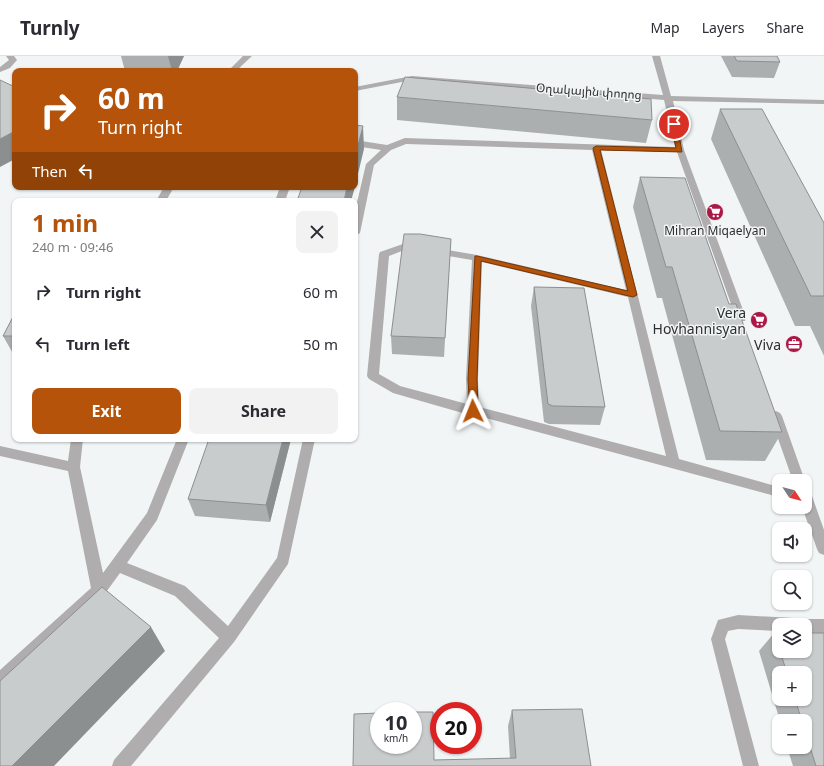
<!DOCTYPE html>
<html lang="en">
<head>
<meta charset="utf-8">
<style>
  body { margin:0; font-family:"Noto Sans","Noto Sans Armenian",sans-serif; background:#f2f2f3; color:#2b2b33; height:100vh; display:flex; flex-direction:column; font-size:15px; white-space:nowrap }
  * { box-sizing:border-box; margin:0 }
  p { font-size:13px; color:#7c7c81 }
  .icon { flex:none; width:22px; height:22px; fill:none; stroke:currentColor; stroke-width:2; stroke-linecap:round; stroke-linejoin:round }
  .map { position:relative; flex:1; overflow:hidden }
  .drawer { position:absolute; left:12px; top:142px; width:346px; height:244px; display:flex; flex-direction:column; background:#fff; border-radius:8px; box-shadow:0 1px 3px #0004 }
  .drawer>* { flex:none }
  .guide { position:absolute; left:12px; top:12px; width:346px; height:122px; border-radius:8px; box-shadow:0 1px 3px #0004; background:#b45309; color:#fff; overflow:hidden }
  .needle { width:26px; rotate:126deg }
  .controls { position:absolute; left:772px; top:418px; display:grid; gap:8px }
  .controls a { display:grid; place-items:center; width:40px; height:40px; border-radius:8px; background:#fff; box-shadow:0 1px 3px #0004; font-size:20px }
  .speed { position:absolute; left:370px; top:646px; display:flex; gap:8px; font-size:20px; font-weight:700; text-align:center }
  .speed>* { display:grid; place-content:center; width:52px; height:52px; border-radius:50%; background:#fff; box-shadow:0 1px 3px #0004; line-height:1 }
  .speed small { font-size:10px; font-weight:400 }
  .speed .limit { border:6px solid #d22; background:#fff; color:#111 }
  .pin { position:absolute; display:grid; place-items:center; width:34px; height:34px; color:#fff; margin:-17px; border:2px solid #fff; border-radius:50%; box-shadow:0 1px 4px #0007 }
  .me { position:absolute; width:44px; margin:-22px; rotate:358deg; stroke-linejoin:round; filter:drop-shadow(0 0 3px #0008) }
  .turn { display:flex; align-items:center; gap:14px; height:84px; padding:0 20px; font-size:18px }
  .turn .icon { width:52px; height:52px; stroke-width:2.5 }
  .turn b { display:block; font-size:28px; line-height:34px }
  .then { display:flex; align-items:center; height:38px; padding:0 20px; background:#0003; gap:8px; font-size:15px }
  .round { display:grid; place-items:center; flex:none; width:42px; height:42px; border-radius:8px; background:#f2f2f3 }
  .headline { display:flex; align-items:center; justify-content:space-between; height:68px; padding:0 20px }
  h1 { font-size:24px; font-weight:700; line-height:30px; color:#b45309 }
  .cta { display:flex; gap:8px; margin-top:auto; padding:8px 20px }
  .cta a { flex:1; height:46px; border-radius:8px; background:#b45309; color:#fff; font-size:16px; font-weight:700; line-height:46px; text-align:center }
  .cta a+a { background:#f2f2f3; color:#2b2b33 }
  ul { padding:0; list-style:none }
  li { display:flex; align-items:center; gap:12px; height:52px; padding:0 20px }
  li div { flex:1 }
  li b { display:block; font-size:15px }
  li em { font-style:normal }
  header { display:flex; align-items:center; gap:24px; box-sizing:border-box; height:56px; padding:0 20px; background:#fff; border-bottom:1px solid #e1e1e2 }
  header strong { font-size:19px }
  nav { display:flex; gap:22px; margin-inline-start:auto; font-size:14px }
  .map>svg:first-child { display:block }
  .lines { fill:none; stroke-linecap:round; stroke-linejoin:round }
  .minor { fill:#afadad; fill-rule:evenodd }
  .wall { fill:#acafb0; fill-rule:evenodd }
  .shaded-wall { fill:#8c8f90 }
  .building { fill:#c8cccd; stroke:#8c8f90 }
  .route { fill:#b45309; stroke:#753606 }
  .labels { text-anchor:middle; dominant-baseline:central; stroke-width:3; stroke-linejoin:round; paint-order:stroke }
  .far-street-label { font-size:12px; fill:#2e2f30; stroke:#f1f5f6 }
  .far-poi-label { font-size:12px; fill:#2e2f30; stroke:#f1f5f6 }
  .poi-label { font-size:14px; fill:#2e2f30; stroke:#f1f5f6; text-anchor:end }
</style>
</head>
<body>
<header>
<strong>Turnly</strong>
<nav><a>Map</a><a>Layers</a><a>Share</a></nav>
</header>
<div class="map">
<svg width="824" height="710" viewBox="0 0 824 710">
  <rect width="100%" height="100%" fill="#f1f5f6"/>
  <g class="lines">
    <path class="minor" d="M6,0H14L17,4L10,12L0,16V11L9,4Z
      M243,0H252L236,15H228Z
      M652,0H660L671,40L824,44V48L673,45L684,94L746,262L745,265H737L736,262L677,96L601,94L679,403L779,431V441L475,359L473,360L393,337L369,323L367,320L379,198L380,196L403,188L406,187L477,199L626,234L592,94L406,88L391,94L374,109L360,177L355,180V155L366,108L381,94L355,90V84L387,89L405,82L675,91L664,44L412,24L355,35V31L412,20L663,39ZM407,193L472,204L466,323L467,348L400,330L379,318L389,200ZM482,206L628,241L666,400L479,351L478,323Z
      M164,131H174L166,145H156Z
      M280,131H290L285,145H275Z
      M776,355L780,357L782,360L805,425V426L793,425L770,360L772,357Z
      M71,383H83L80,411L103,517L147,457L177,383H189L157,464L127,507L185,530L228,570L277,502L303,383H315L288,508L234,586L131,710H112L114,704L219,582L175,540L120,517L104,539L5,629L0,632V614L91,532L68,415L0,400V390L68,405Z
      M805,435L810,436L812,440L824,474V499L819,497L817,493L802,451H805Z
      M738,559L793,562L798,564L799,566L805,563H824V577H805V569H779V575L738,573L728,575L725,583L759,710H743L711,583L718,564Z"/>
  </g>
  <path class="wall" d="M121,0H184L177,15H125Z
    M721,0H777L780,6L774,22L732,21Z
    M397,41L652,64L646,87L397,64Z
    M720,53L824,167V300L810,270H795L711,83Z
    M640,121L729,248L782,376L765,405L706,404L662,242H657L633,151Z
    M451,183L444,301L392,298L391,280Z
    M534,231L605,351L600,369L549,368L544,366L531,250Z
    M15,257V301L3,280Z
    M291,383L270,466L195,460L188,443Z
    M774,577H779V595H805L824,710H793L787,691H805V665H780L759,595ZM779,617H805V643H779Z
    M512,654L591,710L434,704L510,703L508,670Z"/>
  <path class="shaded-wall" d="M168,0H184L177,15H172Z
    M363,70L364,93L355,130V101Z
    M15,75V103L0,111V83Z
    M347,131H355L351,145H344Z
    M283,383H291L270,466L266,449Z
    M151,571L165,595L54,710H12Z"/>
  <path class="building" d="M734,0H777L780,6L737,5Z
    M405,21L651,43L652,64L397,41Z
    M0,24L15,31V75L0,83Z
    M720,53H762L824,167V240H811Z
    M355,69L363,70L355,101Z
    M640,121L685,122L729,248H736L782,376L720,375L672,211H666Z
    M302,131H347L344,145H297Z
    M404,178H420L451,183L445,282L391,280Z
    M534,231L584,232L605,351L553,350L548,348Z
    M15,257V280H3Z
    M209,383H283L266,449L188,443Z
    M102,531L151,571L12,710H0V625Z
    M774,577H779V592Z
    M805,577H824V710H816L805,675V665H802L795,643H805V617H787L780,595H805Z
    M582,653L591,710H353L354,658L379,657V689H413V656H433L434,704L516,702L512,654Z"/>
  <path class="route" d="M674,66L677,68L682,96L600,94L637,239L633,241L481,205L477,323L478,355L473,358L470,357L468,323L475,200H477L628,235L593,92L596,90L676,92L671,68Z"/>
  <defs>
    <g id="supermarket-disc" transform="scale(0.9)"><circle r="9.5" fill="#ac1845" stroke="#f1f5f6"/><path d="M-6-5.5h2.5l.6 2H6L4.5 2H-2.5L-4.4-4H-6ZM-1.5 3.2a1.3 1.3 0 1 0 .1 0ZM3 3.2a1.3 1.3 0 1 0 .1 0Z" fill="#fff"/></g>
    <g id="office-disc" transform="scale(0.9)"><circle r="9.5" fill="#ac1845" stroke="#f1f5f6"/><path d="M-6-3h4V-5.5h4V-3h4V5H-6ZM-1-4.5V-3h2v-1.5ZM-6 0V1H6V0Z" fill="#fff"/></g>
  </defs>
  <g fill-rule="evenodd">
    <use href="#supermarket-disc" x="715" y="156"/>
    <use href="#supermarket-disc" x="759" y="264"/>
    <use href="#office-disc" x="794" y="288"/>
  </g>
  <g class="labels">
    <g class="far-street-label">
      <text transform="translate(589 35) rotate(4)">Օղակային փողոց</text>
    </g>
    <g class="far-poi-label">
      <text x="715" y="174">Mihran Miqaelyan</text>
    </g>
    <g class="poi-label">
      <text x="746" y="256">Vera<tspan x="746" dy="16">Hovhannisyan</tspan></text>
      <text x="781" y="288">Viva</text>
    </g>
  </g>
</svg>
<div class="controls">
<a><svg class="needle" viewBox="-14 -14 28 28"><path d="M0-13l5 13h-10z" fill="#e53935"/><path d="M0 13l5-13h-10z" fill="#7c7c81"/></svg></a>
<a><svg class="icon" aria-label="sound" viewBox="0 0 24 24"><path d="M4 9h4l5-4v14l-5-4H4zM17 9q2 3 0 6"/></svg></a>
<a><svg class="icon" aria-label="search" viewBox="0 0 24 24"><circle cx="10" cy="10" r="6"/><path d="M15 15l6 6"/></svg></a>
<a><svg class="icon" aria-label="layers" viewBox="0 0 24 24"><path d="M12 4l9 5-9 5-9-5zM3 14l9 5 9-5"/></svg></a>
<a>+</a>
<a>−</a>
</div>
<div class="speed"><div>10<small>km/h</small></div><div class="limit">20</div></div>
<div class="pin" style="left:674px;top:68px;background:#d93025"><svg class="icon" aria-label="arrive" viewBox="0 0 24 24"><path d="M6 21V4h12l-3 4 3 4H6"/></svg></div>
<svg class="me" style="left:473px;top:355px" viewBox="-20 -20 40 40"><path d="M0-17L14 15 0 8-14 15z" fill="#b45309" stroke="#fff" stroke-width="4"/></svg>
<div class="guide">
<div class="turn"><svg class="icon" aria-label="right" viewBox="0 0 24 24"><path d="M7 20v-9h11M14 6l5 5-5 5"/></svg><div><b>60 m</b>Turn right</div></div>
<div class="then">Then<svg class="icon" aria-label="left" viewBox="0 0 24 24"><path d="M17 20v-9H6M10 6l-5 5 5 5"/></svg></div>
</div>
<section class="drawer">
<div class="headline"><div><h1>1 min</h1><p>240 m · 09:46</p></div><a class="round"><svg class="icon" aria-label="close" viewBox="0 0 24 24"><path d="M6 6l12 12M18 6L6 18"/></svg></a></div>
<ul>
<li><svg class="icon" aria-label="right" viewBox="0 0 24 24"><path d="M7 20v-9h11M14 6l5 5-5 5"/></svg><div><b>Turn right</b></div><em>60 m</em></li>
<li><svg class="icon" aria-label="left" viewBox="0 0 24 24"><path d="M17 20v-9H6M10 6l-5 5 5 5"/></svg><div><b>Turn left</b></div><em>50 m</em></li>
</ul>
<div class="cta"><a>Exit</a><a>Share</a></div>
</section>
</div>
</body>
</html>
